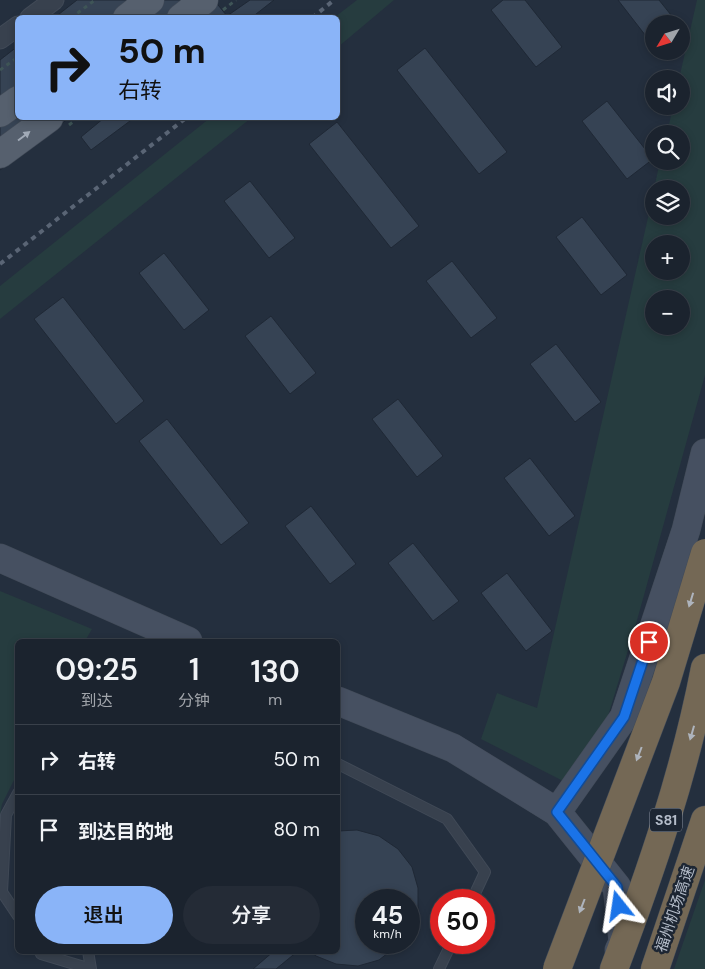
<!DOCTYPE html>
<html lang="zh">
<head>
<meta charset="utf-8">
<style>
  body { margin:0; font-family:"DM Sans","Noto Sans SC",sans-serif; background:#242b36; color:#f1f3f6; height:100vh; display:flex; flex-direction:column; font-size:19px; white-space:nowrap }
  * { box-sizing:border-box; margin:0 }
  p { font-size:16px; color:#a0a4aa }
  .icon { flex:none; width:28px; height:28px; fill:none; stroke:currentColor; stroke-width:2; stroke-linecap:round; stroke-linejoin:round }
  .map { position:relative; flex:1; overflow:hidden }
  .panel { position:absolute; left:15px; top:639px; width:325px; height:315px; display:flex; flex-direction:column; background:#1b232e; border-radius:8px; box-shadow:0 2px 8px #0003,0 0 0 1px #39404a }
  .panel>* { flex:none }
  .banner { position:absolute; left:15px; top:15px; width:325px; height:105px; border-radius:8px; box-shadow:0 2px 8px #0003,0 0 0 1px #39404a; background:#8ab4f8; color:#111; overflow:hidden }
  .needle { width:32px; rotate:232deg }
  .controls { position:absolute; left:645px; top:15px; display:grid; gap:10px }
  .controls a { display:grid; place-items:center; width:45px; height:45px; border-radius:50%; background:#1b232e; box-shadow:0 2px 8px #0003,0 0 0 1px #39404a; font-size:25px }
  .speed { position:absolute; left:355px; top:889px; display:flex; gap:10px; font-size:25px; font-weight:700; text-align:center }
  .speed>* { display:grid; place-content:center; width:65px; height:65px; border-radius:50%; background:#1b232e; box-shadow:0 2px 8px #0003,0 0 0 1px #39404a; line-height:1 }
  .speed small { font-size:12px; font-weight:400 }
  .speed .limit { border:8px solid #d22; background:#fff; color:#111 }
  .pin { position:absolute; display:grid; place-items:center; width:42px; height:42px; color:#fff; margin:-21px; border:2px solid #fff; border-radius:50%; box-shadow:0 1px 5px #0007 }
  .me { position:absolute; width:55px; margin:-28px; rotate:345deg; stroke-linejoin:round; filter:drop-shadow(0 0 4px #0008) }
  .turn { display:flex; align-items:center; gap:18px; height:105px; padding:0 20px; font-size:22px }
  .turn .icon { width:65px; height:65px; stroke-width:2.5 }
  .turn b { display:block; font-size:35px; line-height:42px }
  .eta { display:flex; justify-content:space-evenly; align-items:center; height:85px; text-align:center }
  .eta b { font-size:30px; font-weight:600; line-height:35px }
  .action { display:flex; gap:10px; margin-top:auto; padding:10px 20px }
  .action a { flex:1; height:58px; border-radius:30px; background:#8ab4f8; color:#111; font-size:20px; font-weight:600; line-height:58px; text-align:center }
  .action a+a { background:#242b36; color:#f1f3f6 }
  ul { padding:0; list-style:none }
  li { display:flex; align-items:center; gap:15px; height:70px; padding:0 20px; border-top:1px solid #39404a }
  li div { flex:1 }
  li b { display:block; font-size:19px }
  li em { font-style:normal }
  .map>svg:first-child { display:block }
  .green { fill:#263c3f; fill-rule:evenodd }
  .building { fill:#364354; stroke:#1f2835 }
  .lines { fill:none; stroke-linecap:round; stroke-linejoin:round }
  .lane-casing { stroke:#414a57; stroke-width:12 }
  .street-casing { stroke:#414a57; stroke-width:21 }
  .secondary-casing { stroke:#414a57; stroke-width:29 }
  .primary-casing { stroke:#414a57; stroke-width:29 }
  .highway-casing { stroke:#434c59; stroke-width:29 }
  .path { stroke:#3f5557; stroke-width:3; stroke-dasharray:4 4; stroke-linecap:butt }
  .lane { stroke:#38414e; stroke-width:10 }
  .street { stroke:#38414e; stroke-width:19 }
  .secondary { stroke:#465061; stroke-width:28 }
  .primary { stroke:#56606e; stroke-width:28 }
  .highway { stroke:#746855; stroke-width:28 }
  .rail { stroke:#5a6575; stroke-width:4; stroke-dasharray:5 5; stroke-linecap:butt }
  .highway-bridge-casing { stroke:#434c59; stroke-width:29; stroke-linecap:butt }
  .highway-bridge { stroke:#746855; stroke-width:28 }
  .oneway { fill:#a1aab7 }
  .oneway2 { fill:#aeb4bd }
  .route-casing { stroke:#114b97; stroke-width:12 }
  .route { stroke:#1a73e8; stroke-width:9 }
  .labels { text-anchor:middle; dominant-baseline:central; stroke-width:5; stroke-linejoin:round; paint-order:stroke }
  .shield { fill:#1d2633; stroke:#878f9c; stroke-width:1 }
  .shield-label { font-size:14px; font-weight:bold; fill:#b4bcc9 }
  .street-label { font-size:15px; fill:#b4bcc9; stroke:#1d2633 }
</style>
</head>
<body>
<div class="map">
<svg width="705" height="969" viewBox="0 0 705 969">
  <rect width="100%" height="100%" fill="#242f3e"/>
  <path class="green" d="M357,0H394L338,47V18L335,17Z
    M697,0H705V375L636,624L608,716L563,781L481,739L497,693L537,708L654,191V216H681V189H654L660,161H681V134H667L673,106H681V79H679ZM654,244H681V271H654ZM654,299H681V326H654Z
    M210,118H251L0,319V286Z
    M0,591L92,629L85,641H18L17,774L2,804L0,815Z
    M705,880V969H674Z"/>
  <path class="building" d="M77,0H214L227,16L250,0H274L251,18H208L199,4L182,18H54Z
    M503,0H525L562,47L536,67L491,10Z
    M618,0H659L675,20L670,24H654V36L649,40Z
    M18,46V118H69L0,170V60Z
    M425,48L507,152L479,174L397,70Z
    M607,101L653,159L627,179L582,121Z
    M104,118H134L91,150L81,137Z
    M337,122L419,226L391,248L309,144Z
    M250,181L295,238L269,258L224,201Z
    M582,217L627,275L601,295L556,237Z
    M164,253L209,310L184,330L139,273Z
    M452,261L497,318L471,338L426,281Z
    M63,297L144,401L116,424L34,319Z
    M271,316L316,373L290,394L245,336Z
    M556,344L601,402L575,422L530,364Z
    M398,399L443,456L417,477L372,419Z
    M167,419L249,523L221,545L139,441Z
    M530,458L575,516L549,536L504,478Z
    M311,506L356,564L330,584L285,526Z
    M413,543L459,601L433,621L388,563Z
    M507,573L552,631L526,651L481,593Z
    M357,830L379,836L398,849L412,867L418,888V910L409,933V900H366V942H402L379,960L358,966L336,964L316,956L310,951H338V831Z
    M274,951H298L276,969H253Z"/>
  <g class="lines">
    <g class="lane-casing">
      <path id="lane" d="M338,764L447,819L485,872L472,900
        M18,793L6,815L2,892L18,916
        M40,951L41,954L91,969
        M88,951L91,969
        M439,969L452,942"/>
    </g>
    <g class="street-casing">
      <path id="street" d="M30,18L54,0
        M0,39L18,26"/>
    </g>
    <g class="secondary-casing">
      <path id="secondary" d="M0,558L188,641
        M338,701L453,748L557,812L617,887L623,942L619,950
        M557,812L624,717L686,530L705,453"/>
    </g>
    <g class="primary-casing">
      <path id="primary" d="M127,18L150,0
        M181,18L204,0
        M0,113L18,100
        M0,154L49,118"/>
    </g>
    <g class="highway-casing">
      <path id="highway" d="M614,969C651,871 685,772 705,668
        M655,969L705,820"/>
    </g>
    <path class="path" d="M223,10L236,0
      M71,18L95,0
      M0,70L18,57
      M69,125L78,118"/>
    <use href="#lane" class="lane"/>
    <use href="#street" class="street"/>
    <use href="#secondary" class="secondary"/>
    <use href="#primary" class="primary"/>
    <use href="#highway" class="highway"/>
    <path class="rail" d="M312,18L334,0
      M0,264L186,118"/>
    <g class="highway-bridge-casing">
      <path id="highway-bridge" d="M557,969L666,682L705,553"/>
    </g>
    <use href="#highway-bridge" class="highway-bridge"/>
  </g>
  <defs><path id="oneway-solid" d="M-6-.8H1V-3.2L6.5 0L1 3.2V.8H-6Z" transform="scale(1.25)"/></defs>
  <use class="oneway" href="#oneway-solid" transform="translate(24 136) rotate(-37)"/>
  <g class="oneway2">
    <use href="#oneway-solid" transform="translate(691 600) rotate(107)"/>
    <use href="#oneway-solid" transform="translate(692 733) rotate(106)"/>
    <use href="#oneway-solid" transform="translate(639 754) rotate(111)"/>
    <use href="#oneway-solid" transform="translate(582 906) rotate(111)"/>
  </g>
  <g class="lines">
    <g class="route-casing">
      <path id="route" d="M619,906L617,887L557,812L624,717L649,642"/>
    </g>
    <use href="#route" class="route"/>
  </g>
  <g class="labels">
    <rect class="shield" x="650" y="808.5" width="32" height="23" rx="4"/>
    <g class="shield-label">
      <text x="666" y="820">S81</text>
    </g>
    <g class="street-label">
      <text transform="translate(675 909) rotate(-71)">福州机场高速</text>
    </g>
  </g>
</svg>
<div class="controls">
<a><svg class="needle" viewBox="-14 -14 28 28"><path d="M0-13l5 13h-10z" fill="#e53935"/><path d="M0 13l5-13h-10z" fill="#a0a4aa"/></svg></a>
<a><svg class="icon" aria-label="sound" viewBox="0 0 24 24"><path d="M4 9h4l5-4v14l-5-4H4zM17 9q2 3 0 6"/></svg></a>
<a><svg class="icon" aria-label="search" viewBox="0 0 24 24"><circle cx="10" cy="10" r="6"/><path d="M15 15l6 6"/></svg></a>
<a><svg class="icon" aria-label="layers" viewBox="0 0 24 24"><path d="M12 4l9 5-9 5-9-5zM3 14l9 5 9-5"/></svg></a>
<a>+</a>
<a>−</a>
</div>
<div class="speed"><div>45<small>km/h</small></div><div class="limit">50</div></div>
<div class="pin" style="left:649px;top:642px;background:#d93025"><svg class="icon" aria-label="arrive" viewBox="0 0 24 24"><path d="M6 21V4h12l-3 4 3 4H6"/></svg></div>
<svg class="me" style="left:619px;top:906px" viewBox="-20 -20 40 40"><path d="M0-17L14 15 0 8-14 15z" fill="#1a73e8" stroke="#fff" stroke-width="4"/></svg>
<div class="banner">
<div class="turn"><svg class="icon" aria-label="right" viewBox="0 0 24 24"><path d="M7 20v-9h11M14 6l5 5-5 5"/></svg><div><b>50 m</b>右转</div></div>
</div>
<section class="panel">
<div class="eta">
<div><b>09:25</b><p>到达</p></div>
<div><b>1</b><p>分钟</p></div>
<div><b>130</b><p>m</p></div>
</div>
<ul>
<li><svg class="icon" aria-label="right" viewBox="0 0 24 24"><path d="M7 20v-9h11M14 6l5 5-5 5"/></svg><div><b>右转</b></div><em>50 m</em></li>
<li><svg class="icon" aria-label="arrive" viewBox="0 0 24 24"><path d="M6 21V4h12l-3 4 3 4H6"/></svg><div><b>到达目的地</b></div><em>80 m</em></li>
</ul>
<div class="action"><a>退出</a><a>分享</a></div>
</section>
</div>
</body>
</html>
